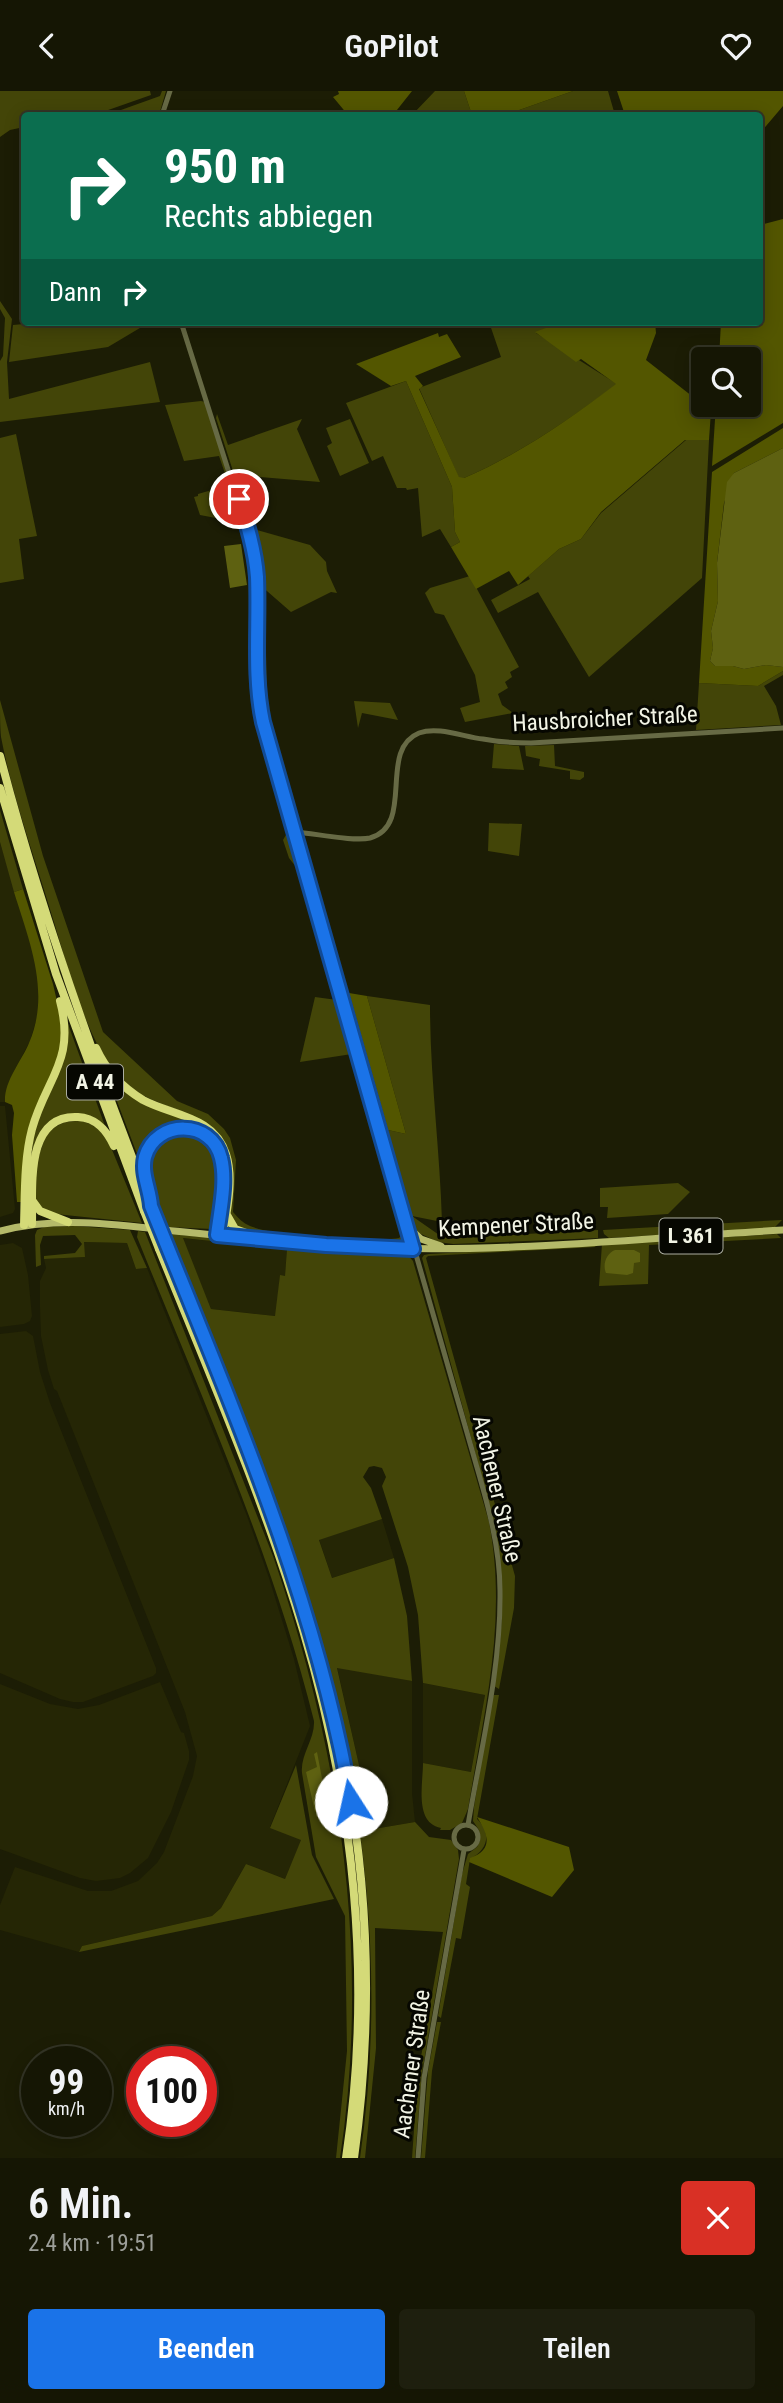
<!DOCTYPE html>
<html lang="de">
<head>
<meta charset="utf-8">
<style>
  body { margin:0; font-family:"Roboto Condensed",sans-serif; background:#1e1f0e; color:#f1f3f6; height:100vh; display:flex; flex-direction:column; font-size:26px; white-space:nowrap }
  * { box-sizing:border-box; margin:0 }
  p { font-size:23px; color:#9d9f9a }
  .icon { flex:none; width:38px; height:38px; fill:none; stroke:currentColor; stroke-width:2; stroke-linecap:round; stroke-linejoin:round }
  .map { position:relative; height:2067px; overflow:hidden }
  .sheet { display:flex; flex-direction:column; background:#151604; flex:1 }
  .sheet>* { flex:none }
  .hud { position:absolute; left:21px; top:21px; width:742px; height:214px; border-radius:7px; box-shadow:0 4px 18px #0003,0 0 0 2px #343526; background:#0b6e4f; color:#fff; overflow:hidden }
  .fabs { position:absolute; left:691px; top:256px; display:grid; gap:14px }
  .fabs a { display:grid; place-items:center; width:70px; height:70px; border-radius:7px; background:#151604; box-shadow:0 4px 18px #0003,0 0 0 2px #343526; font-size:35px }
  .speed { position:absolute; left:21px; top:1955px; display:flex; gap:14px; font-size:35px; font-weight:700; text-align:center }
  .speed>* { display:grid; place-content:center; width:91px; height:91px; border-radius:50%; background:#151604; box-shadow:0 4px 18px #0003,0 0 0 2px #343526; line-height:1 }
  .speed small { font-size:18px; font-weight:400 }
  .speed .limit { border:10px solid #d22; background:#fff; color:#111 }
  .pin { position:absolute; display:grid; place-items:center; width:60px; height:60px; color:#fff; margin:-30px; border:4px solid #fff; border-radius:50%; box-shadow:0 2px 7px #0007 }
  .me { position:absolute; width:77px; margin:-38px; rotate:350deg; stroke-linejoin:round; filter:drop-shadow(0 0 5px #0008) }
  .turn { display:flex; align-items:center; gap:24px; height:147px; padding:0 28px; font-size:32px }
  .turn .icon { width:91px; height:91px; stroke-width:2.5 }
  .turn b { display:block; font-size:49px; line-height:60px }
  .then { display:flex; align-items:center; height:66px; padding:0 28px; background:#0003; gap:14px; font-size:26px }
  .round { display:grid; place-items:center; flex:none; width:74px; height:74px; border-radius:7px; background:#1e1f0e }
  .summary { display:flex; align-items:center; justify-content:space-between; height:119px; padding:0 28px }
  h1 { font-size:42px; font-weight:600; line-height:52px }
  .cta { display:flex; gap:14px; margin-top:auto; padding:14px 28px }
  .cta a { flex:1; height:80px; border-radius:7px; background:#1a73e8; color:#fff; font-size:28px; font-weight:600; line-height:80px; text-align:center }
  .cta a+a { background:#1e1f0e; color:#f1f3f6 }
  header { display:flex; justify-content:space-between; align-items:center; height:91px; padding:0 28px; background:#151604; font-size:32px; font-weight:600 }
  .map>svg:first-child { display:block }
  .built { fill:#252605 }
  .green { fill:#434508; fill-rule:evenodd }
  .forest { fill:#535600 }
  .water { fill:#5e6111 }
  .lines { fill:none; stroke-linecap:round; stroke-linejoin:round }
  .minor { stroke:#676a45; stroke-width:5 }
  .major { stroke:#b5ba6a; stroke-width:7 }
  .highway { stroke:#d4da78; stroke-width:8 }
  .highway-bridge { stroke:#d4da78; stroke-width:8 }
  .route-casing { stroke:#114b97; stroke-width:18 }
  .route { stroke:#1a73e8; stroke-width:12 }
  .labels { text-anchor:middle; dominant-baseline:central; stroke-width:6; stroke-linejoin:round; paint-order:stroke }
  .shield { fill:#060701; stroke:#abada1; stroke-width:2 }
  .shield-label { font-size:21px; font-weight:bold; fill:#f2f4e5 }
  .street-label { font-size:23px; fill:#f2f4e5; stroke:#060701 }
</style>
</head>
<body>
<header><svg class="icon" aria-label="back" viewBox="0 0 24 24"><path d="M15 5l-7 7 7 7"/></svg>GoPilot<svg class="icon" aria-label="heart" viewBox="0 0 24 24"><path d="M12 20l-8-8c-3-5 5-10 8-4 3-6 11-1 8 4z"/></svg></header>
<div class="map">
<svg width="783" height="2067" viewBox="0 0 783 2067">
  <rect width="100%" height="100%" fill="#1c1d05"/>
  <path class="built" d="M0,751L35,867L39,891L38,923L30,950L12,984L5,1011H0Z
    M0,1015H5L15,1118L13,1122L0,1126Z
    M182,1147L287,1158L285,1185H280L276,1225L211,1218Z
    M84,1151L127,1152L136,1178L147,1177L247,1425L269,1487L294,1568L310,1635L270,1736L302,1748L285,1788L246,1773L221,1817L212,1825L82,1855L79,1861L0,1839V1814L15,1776L88,1800H111L138,1790L157,1772L164,1761L193,1685L197,1665L185,1621L57,1300L54,1298L48,1279L41,1245L40,1216V1190L46,1177L44,1168L84,1166Z
    M13,1152L22,1157L28,1184L32,1225L30,1230L24,1233L0,1236V1154Z
    M26,1240L33,1245L40,1281L50,1312L156,1577V1582L153,1585L83,1611H73L60,1608L0,1582V1243Z
    M382,1428L394,1467L332,1487L319,1448Z
    M337,1576L412,1590V1702L415,1731L368,1739L359,1674Z
    M160,1591L181,1641L184,1642L189,1660V1669L171,1721L148,1767L130,1782L120,1787L96,1790L80,1787L0,1758V1593L50,1613L78,1618L99,1614Z
    M423,1592L485,1604L471,1681L423,1672Z"/>
  <path class="green" d="M0,0H150L151,4L94,24H84L93,21H83L76,24H24V36L10,39L0,46Z
    M162,0H166L159,24H107L160,5Z
    M435,0H464L472,24H412Z
    M573,0H608L615,24H505Z
    M0,210L12,228L7,271L9,308L150,271L160,311L0,331V270L3,265L5,227L0,218Z
    M45,231H150L108,256L9,271L13,234Z
    M489,231H562L536,242L617,293C568,329 520,363 464,387H459L419,297L501,266Z
    M406,290L452,396L455,441L460,451L451,456L440,438L422,446L418,397L407,399L406,397H397L383,365L372,370L346,312Z
    M201,310L205,311C224,370 253,436 254,498L251,499L248,452L242,432L200,424L194,406L198,405V403L229,394L219,365L184,370L165,314Z
    M217,323L228,354L302,328L297,338L320,391L237,384L233,380L216,327Z
    M350,328L369,372L340,385L327,355L332,352L326,337Z
    M16,343L37,445L19,448L24,488L0,492V347Z
    M686,349H709L702,487L589,586L538,501L498,522L491,509L530,488L528,485L559,458L581,448L601,422Z
    M242,392L257,439L310,454L326,471L327,480L337,502L331,501L291,521L260,494L251,436L239,397Z
    M470,485L519,576L510,581L512,586L505,591L508,597L498,603L502,614L513,622L465,631L460,617L480,611L475,584L444,524L435,522L425,502L430,497Z
    M264,504L265,505L267,618L301,737L295,733L264,624L259,508Z
    M783,580V584L764,595L776,615L781,634L696,639L699,592L758,595Z
    M0,609L43,765L103,941L177,1010L208,1023L224,1038L230,1047L236,1069L233,1121C238,1127 243,1132 250,1135C278,1146 368,1152 399,1147L402,1144L398,1125L352,963L300,971L315,906L337,909L298,773L296,776L289,767L283,749L287,742L292,744L386,1071L401,1128L404,1145L401,1151L396,1153C362,1151 253,1155 231,1131L215,1039C186,1015 145,1015 119,986C84,947 65,865 49,815C32,759 12,703 1,646C0,635 0,621 0,609Z
    M354,610L390,612L398,629L362,622L358,637Z
    M494,653L519,655L524,679L492,677Z
    M554,654L555,675L584,681V686L580,689L570,688V680L539,675L540,668L526,665L525,655Z
    M0,719L23,798L14,801L0,751Z
    M489,732L522,733L519,765L488,760Z
    M303,747L388,1039L406,1043L367,905L430,914C430,987 440,1059 442,1131L412,1125L442,1146L451,1147L598,1139V1147L453,1153L438,1151L415,1140L301,757Z
    M68,933L105,1035L93,1028L50,1033L29,1092L34,1037Z
    M104,976L126,999L201,1033L225,1074L206,1043L166,1039L142,1076Z
    M77,1029C92,1032 99,1037 108,1049L142,1132L46,1122L35,1108C37,1075 33,1033 77,1029Z
    M183,1040C188,1041 195,1041 200,1043C227,1054 218,1110 216,1133L212,1138L167,1136L148,1086C145,1058 158,1047 183,1040Z
    M678,1092L690,1101L668,1123L607,1127L608,1116H600V1097Z
    M782,1129L774,1137L609,1147L604,1143L603,1139Z
    M75,1135L130,1139L147,1177L136,1178L127,1152L84,1151L85,1166L44,1168V1165L75,1162L82,1153L75,1144L43,1145L40,1154L41,1174L36,1176L35,1144L37,1139L44,1136Z
    M138,1140L145,1141L273,1465C340,1659 371,1863 340,2067H336L347,1960L345,1825L316,1766L302,1682C300,1664 315,1648 314,1630C272,1462 201,1305 137,1146Z
    M169,1143L407,1163L413,1170L489,1431C508,1530 484,1620 468,1718L462,1732L450,1739H440L441,1737C414,1732 423,1693 423,1672L471,1681L485,1604L423,1592L418,1524L408,1476L382,1395L386,1386L382,1377L374,1375L369,1376L363,1386L371,1397L382,1428L319,1449L332,1487L394,1467L407,1525L412,1590L337,1577L359,1674L368,1739L415,1731L429,1746L451,1749L458,1759L459,1768L422,1982L415,2067H412L418,1983L443,1841L375,1837L376,1957L365,2067H360C383,1910 370,1749 332,1595C294,1440 228,1292 169,1143ZM183,1147L287,1158L285,1185L280,1184L275,1225L211,1218Z
    M777,1143L781,1147L649,1154L648,1193L599,1195L602,1153Z
    M593,1154L596,1156L428,1165L426,1167L515,1485L514,1517L499,1598L494,1595C504,1538 505,1488 494,1431L422,1167L424,1164L429,1163Z
    M494,1604H499L477,1728C492,1742 488,1759 470,1768L466,1793L470,1796L461,1848L456,1847L441,1927L438,1925L462,1783L468,1763L477,1756L480,1750L479,1739L473,1730L474,1716L492,1606Z
    M296,1674L312,1764L334,1808L79,1861L82,1855L212,1825L221,1817L246,1773L285,1788L301,1749L270,1737Z
    M437,1931H441L432,1980L425,2067H421L428,1980Z"/>
  <path class="forest" d="M338,0H412L393,24H348L333,6L339,3Z
    M464,0H573L505,24H472Z
    M617,0H783V15L760,42V24H625Z
    M783,128V332L712,375L716,313H749V268H719L721,231H760V134Z
    M562,231H655L656,242L646,269L711,320L709,349H685L601,421L581,448L559,458L518,494L509,480L476,498L451,456L460,451L455,441L452,396L406,290L391,295L356,273L438,242L439,246L447,243L461,266L415,285L423,295L419,298L459,386L464,387C520,363 568,329 616,293L581,268L576,271L535,241Z
    M783,337V357L734,382L724,412L717,472L718,510L711,540L713,557L710,570L715,575H733L744,578L766,574L783,576V580L758,595L699,592L712,381Z
    M23,798L53,893L63,936L59,968L27,1043L21,1111H17L12,1044L14,1022L12,1014L5,1011C4,990 21,971 29,952C51,901 29,850 14,801Z
    M349,902L367,905L406,1043L388,1039Z
    M477,1726L569,1756L574,1779L552,1806L469,1771L470,1767C495,1758 487,1742 477,1726Z"/>
  <path class="water" d="M783,357V576L766,574L744,578L733,575H715L710,570L713,557L711,540L718,510L717,472L727,391L734,382Z
    M241,453L247,494L230,497L224,455Z
    M615,1159H634L640,1162V1171L634,1172L633,1182L627,1184L606,1182C602,1173 607,1162 615,1159Z
    M317,1661L328,1719L315,1721L306,1681L317,1676L314,1663Z"/>
  <g class="lines">
    <path class="minor" d="M162,24L170,0
      M181,231L253,457C263,515 250,576 264,633L476,1373C488,1414 500,1457 500,1500C501,1578 481,1657 468,1734
      M295,741C313,742 354,751 370,747C416,734 377,659 419,642C438,635 464,646 483,648C499,651 515,652 531,652L783,637
      M454 1746a12 12 0 1 1 24 0a12 12 0 1 1-24 0Z
      M418,2067L424,1987L464,1759"/>
    <path class="major" d="M407,1135L421,1148L441,1155
      M0,1140C58,1125 116,1133 174,1140C235,1146 297,1154 359,1156C500,1163 642,1147 783,1139"/>
    <path class="highway" d="M0,665C40,818 93,967 151,1115
      M0,697L56,883L144,1120
      M96,957C106,979 123,997 143,1009C173,1025 214,1025 226,1063C234,1087 227,1120 223,1144
      M146,1091C131,1035 210,1016 221,1068C226,1091 220,1121 217,1144
      M32,1109L40,1120L68,1131
      M227,1124L235,1138L266,1149
      M32,1133C33,1098 24,1023 78,1026C97,1027 107,1040 114,1055
      M24,1134C25,1103 24,1068 32,1038C46,987 76,970 60,910
      M168,1157C232,1315 301,1474 338,1641C369,1781 374,1925 354,2067
      M159,1158C210,1284 264,1409 303,1539C354,1710 373,1890 346,2067"/>
    <path class="highway-bridge" d="M151,1115L168,1157
      M144,1120L159,1158"/>
  </g>
  <g class="lines">
    <g class="route-casing">
      <path id="route" d="M239,408C247,433 255,459 257,486C259,534 253,584 263,631L413,1158L326,1154L217,1144C220,1120 227,1090 221,1067C212,1028 156,1028 145,1066C141,1083 150,1098 151,1115C229,1309 315,1503 351,1711"/>
    </g>
    <use href="#route" class="route"/>
  </g>
  <g class="labels">
    <g class="shield">
      <rect x="67" y="973.5" width="56" height="35" rx="5"/>
      <rect x="659.5" y="1127.5" width="63" height="35" rx="5"/>
    </g>
    <g class="shield-label">
      <text x="95" y="991">A 44</text>
      <text x="691" y="1145">L 361</text>
    </g>
    <g class="street-label">
      <text transform="translate(605 628) rotate(-3)">Hausbroicher Straße</text>
      <text transform="translate(516 1134) rotate(-3)">Kempener Straße</text>
      <text transform="translate(497 1398) rotate(77)">Aachener Straße</text>
      <text transform="translate(412 1973) rotate(-82)">Aachener Straße</text>
    </g>
  </g>
</svg>
<div class="fabs">
<a><svg class="icon" aria-label="search" viewBox="0 0 24 24"><circle cx="10" cy="10" r="6"/><path d="M15 15l6 6"/></svg></a>
</div>
<div class="speed"><div>99<small>km/h</small></div><div class="limit">100</div></div>
<div class="pin" style="left:239px;top:408px;background:#d93025"><svg class="icon" aria-label="arrive" viewBox="0 0 24 24"><path d="M6 21V4h12l-3 4 3 4H6"/></svg></div>
<svg class="me" style="left:351px;top:1711px" viewBox="-20 -20 40 40"><circle r="19" fill="#fff"/><path d="M0-13L10 11 0 6-10 11z" fill="#1a73e8"/></svg>
<div class="hud">
<div class="turn"><svg class="icon" aria-label="right" viewBox="0 0 24 24"><path d="M7 20v-9h11M14 6l5 5-5 5"/></svg><div><b>950 m</b>Rechts abbiegen</div></div>
<div class="then">Dann<svg class="icon" aria-label="right" viewBox="0 0 24 24"><path d="M7 20v-9h11M14 6l5 5-5 5"/></svg></div>
</div>
</div>
<section class="sheet">
<div class="summary"><div><h1>6 Min.</h1><p>2.4 km · 19:51</p></div><a class="round" style="background:#d93025;color:#fff"><svg class="icon" aria-label="close" viewBox="0 0 24 24"><path d="M6 6l12 12M18 6L6 18"/></svg></a></div>
<div class="cta"><a>Beenden</a><a>Teilen</a></div>
</section>
</body>
</html>
